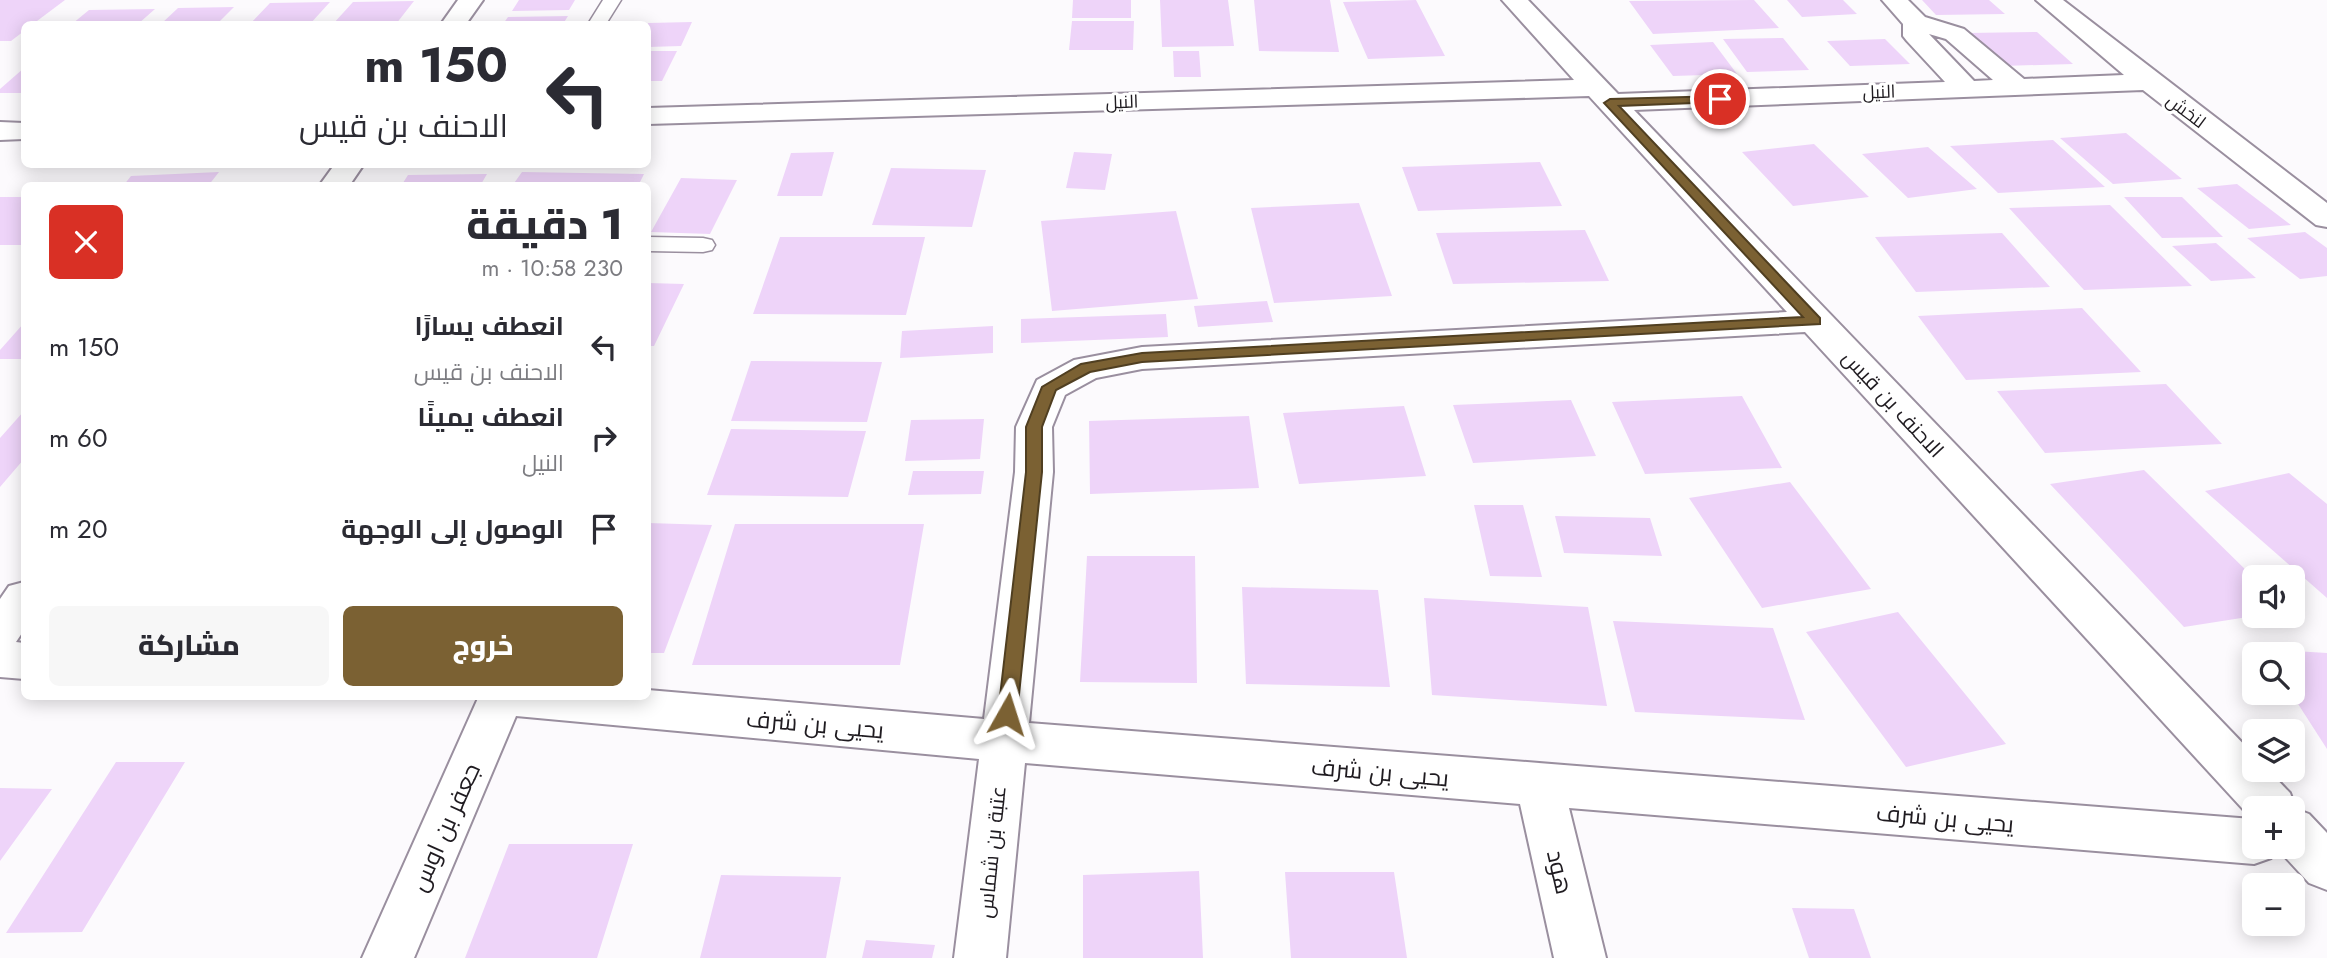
<!DOCTYPE html>
<html lang="ar">
<head>
<meta charset="utf-8">
<style>
  body { margin:0; font-family:Jost,Cairo,sans-serif; background:#f7f7f7; color:#2b2b33; direction:rtl; height:100vh; display:flex; flex-direction:column; font-size:26px; white-space:nowrap }
  * { box-sizing:border-box; margin:0 }
  p { font-size:23px; color:#7c7c81 }
  .icon { flex:none; width:38px; height:38px; fill:none; stroke:currentColor; stroke-width:2; stroke-linecap:round; stroke-linejoin:round }
  .map { position:relative; flex:1; overflow:hidden; direction:ltr }
  .sheet { position:absolute; left:21px; top:182px; width:630px; height:518px; display:flex; flex-direction:column; background:#fff; border-radius:10px; box-shadow:0 4px 18px #0003; direction:rtl }
  .sheet>* { flex:none }
  .banner { position:absolute; left:21px; top:21px; width:630px; height:147px; border-radius:10px; box-shadow:0 4px 18px #0003; direction:rtl; background:#fff; color:#2b2b33; overflow:hidden }
  .fabs { position:absolute; left:2242px; top:565px; display:grid; gap:14px }
  .fabs a { display:grid; place-items:center; width:63px; height:63px; border-radius:10px; background:#fff; box-shadow:0 4px 18px #0003; font-size:35px }
  .pin { position:absolute; display:grid; place-items:center; width:60px; height:60px; color:#fff; margin:-30px; border:4px solid #fff; border-radius:50%; box-shadow:0 2px 7px #0007 }
  .me { position:absolute; width:77px; margin:-38px; rotate:6deg; stroke-linejoin:round; filter:drop-shadow(0 0 5px #0008) }
  .turn { display:flex; align-items:center; gap:24px; height:147px; padding:0 28px; font-size:32px }
  .turn .icon { width:91px; height:91px; stroke-width:2.5 }
  .turn b { display:block; font-size:49px; line-height:60px }
  .round { display:grid; place-items:center; flex:none; width:74px; height:74px; border-radius:10px; background:#f7f7f7 }
  .head { display:flex; align-items:center; justify-content:space-between; height:119px; padding:0 28px }
  h1 { font-size:42px; font-weight:800; line-height:52px }
  .cta { display:flex; gap:14px; margin-top:auto; padding:14px 28px }
  .cta a { flex:1; height:80px; border-radius:10px; background:#7b6133; color:#fff; font-size:28px; font-weight:800; line-height:80px; text-align:center }
  .cta a+a { background:#f7f7f7; color:#2b2b33 }
  ul { padding:0; list-style:none }
  li { display:flex; align-items:center; gap:21px; height:91px; padding:0 28px }
  li div { flex:1 }
  li b { display:block; font-size:26px }
  li em { font-style:normal }
  .map>svg:first-child { display:block }
  .building { fill:#eed4f9 }
  .lines { fill:none; stroke-linecap:round; stroke-linejoin:round }
  .service-casing { stroke:#9a8f9f; stroke-width:3 }
  .minor-casing { stroke:#9a8f9f; stroke-width:4 }
  .service { fill:#fff; fill-rule:evenodd }
  .minor { fill:#fff; fill-rule:evenodd }
  .route { fill:#7b6133; stroke:#503f21; stroke-width:2 }
  .labels { text-anchor:middle; dominant-baseline:central; stroke-width:6; stroke-linejoin:round; paint-order:stroke }
  .far-street-label { font-size:18px; fill:#1f1b20; stroke:#fff }
  .street-label { font-size:21px; fill:#1f1b20; stroke:#fff }
  .near-street-label { font-size:24px; fill:#1f1b20; stroke:#fff }
</style>
</head>
<body>
<div class="map">
<svg width="2327" height="958" viewBox="0 0 2327 958">
  <rect width="100%" height="100%" fill="#fcfafd"/>
  <path class="building" d="M0,0H65L33,24H24V31L11,41H0Z
    M519,0H575L569,10L512,11Z
    M1073,0H1131V18H1072Z
    M1160,0H1228L1234,46L1162,47Z
    M1254,0H1330L1339,52L1259,51Z
    M1416,0L1445,56L1368,59L1343,2Z
    M1754,0L1779,28L1653,34L1629,1Z
    M1787,0H1843L1857,14L1802,17Z
    M1922,0H1989L2005,14L1936,15Z
    M414,1L396,24H333L353,2Z
    M330,2L310,24H250L270,3Z
    M234,7L217,24H161L178,8Z
    M155,9L138,24H72L89,10Z
    M568,16L563,24H503L508,17Z
    M1072,21H1134L1133,50H1069Z
    M692,22L681,46L648,47V23Z
    M2037,32L2073,64L2002,66L1967,33Z
    M1783,38L1809,70L1747,72L1723,39Z
    M1885,39L1910,64L1850,66L1827,41Z
    M1713,42L1737,74L1673,76L1650,45Z
    M648,51H677L662,81H648Z
    M1173,51H1199L1201,77H1174Z
    M24,68V93H0V89Z
    M2126,133L2182,179L2113,184L2060,138Z
    M2053,140L2105,187L1998,193L1950,146Z
    M1814,144L1869,197L1793,206L1742,152Z
    M1928,147L1977,189L1908,198L1862,154Z
    M834,152L822,196H777L791,153Z
    M1074,152L1112,154L1105,190L1066,188Z
    M1540,162L1562,206L1418,211L1402,167Z
    M891,168L986,170L972,227L872,225Z
    M219,172L208,186H123L131,176Z
    M522,172L644,174L638,186H512Z
    M487,174L480,186H401L408,175Z
    M681,178L737,180L710,234L651,232Z
    M2237,184L2291,225L2249,229L2197,188Z
    M0,197H24V245H0Z
    M2124,197H2182L2223,237L2162,238Z
    M1359,203L1392,296L1274,303L1251,208Z
    M2110,205L2192,286L2084,290L2009,208Z
    M1176,211L1198,299L1052,311L1041,221Z
    M1585,230L1609,281L1453,284L1436,233Z
    M2305,232L2327,248V276L2300,279L2247,238Z
    M2002,233L2050,287L1916,292L1875,237Z
    M780,237H925L906,315L753,314Z
    M2216,243L2256,278L2211,281L2172,246Z
    M648,283L684,284L654,346H648Z
    M1267,301L1273,322L1198,327L1194,306Z
    M2082,308L2141,372L1966,380L1918,316Z
    M1166,314L1168,337L1021,343V319Z
    M24,323V359H0V350Z
    M993,326V353L900,358L902,331Z
    M751,361L882,362L867,422L731,421Z
    M2166,384L2222,444L2045,453L1997,391Z
    M1742,396L1782,468L1645,474L1612,402Z
    M1571,400L1596,456L1473,463L1453,405Z
    M1404,406L1426,476L1299,484L1283,413Z
    M24,411V459L0,487V438Z
    M1249,416L1259,488L1090,494L1089,421Z
    M984,419L980,459L905,461L911,420Z
    M731,429L866,431L848,497L707,495Z
    M2144,470L2254,578V616L2184,627L2050,484Z
    M913,471H984L981,494L908,495Z
    M2289,473L2327,504V598L2205,491Z
    M1790,482L1871,589L1762,608L1689,498Z
    M1474,505H1523L1542,577L1490,576Z
    M1555,516L1650,518L1662,556L1564,553Z
    M648,523L712,525L664,653H648Z
    M735,524H924L900,665H692Z
    M1087,556H1195L1197,683L1080,682Z
    M1242,587L1378,590L1390,687L1246,684Z
    M1424,598L1588,607L1607,706L1432,695Z
    M1898,612L2006,744L1906,767L1806,632Z
    M1613,621L1773,628L1805,720L1635,712Z
    M2263,649L2327,653V749L2291,693L2292,654H2266Z
    M116,762H185L82,932L6,933Z
    M0,788L52,789L0,861Z
    M509,844H633L597,958H465Z
    M1199,871L1203,958H1083V875Z
    M1285,872H1394L1407,958H1291Z
    M721,875L841,877L826,958H700Z
    M1792,908L1854,909L1871,958H1809Z
    M866,940L935,945L932,958H862Z"/>
  <g class="lines">
    <g class="service-casing">
      <path id="service" d="M603,0H621L606,24H588Z
        M648,237L703,238L712,240L715,245L712,250L703,252L648,251Z"/>
    </g>
    <g class="minor-casing">
      <path id="minor" d="M458,0H483L466,24H441Z
        M1502,0H1528L1618,94L1945,82L1907,41L1903,36V24L1882,0H1908L1925,17L1964,29L2024,79L2124,75L2036,0H2063L2327,203V227L2316,225L2143,90L1634,110L2254,755V770H2268L2290,793L2296,809L2309,814L2327,833V890L2309,883L2276,847L2271,858L2254,864L1569,808L1606,958H1554L1520,804L1025,763L1006,958H954L979,759L516,716L414,958H362L479,696H648V690L984,719L1015,472L1016,427L1037,380L1074,360L1142,347L1787,312L1589,96L648,124V108L1574,80ZM1929,34L1946,39L1993,80L1974,81ZM1805,332L2252,819L1029,723L1053,472L1052,427L1065,395L1096,378L1142,369ZM2254,808H2292V847H2254Z
        M0,122L24,123V139L0,140Z
        M335,164H364L349,186H319Z
        M24,582V630L16,642L24,643V679L0,677V599L9,586Z"/>
    </g>
    <use href="#service" class="service"/>
    <use href="#minor" class="minor"/>
  </g>
  <path class="route" d="M1724,96V101L1720,102L1619,106L1820,318V324L1142,362L1090,372L1056,390L1042,427V472L1017,714L1014,720H1000L998,714L1026,472V427L1042,387L1081,364L1142,353L1803,317L1604,103L1610,99Z"/>
  <g class="labels">
    <g class="far-street-label">
      <text transform="translate(1879 92) rotate(-2)">النيل</text>
      <text transform="translate(1122 102) rotate(-2)">النيل</text>
      <text transform="translate(2186 111) rotate(37)">لنخش</text>
    </g>
    <g class="street-label">
      <text transform="translate(1893 404) rotate(47)">الاحنف بن قيس</text>
      <text transform="translate(992 852) rotate(-84)">عتبة بن شماس</text>
    </g>
    <g class="near-street-label">
      <text transform="translate(815 724) rotate(5)">يحيى بن شرف</text>
      <text transform="translate(1380 772) rotate(5)">يحيى بن شرف</text>
      <text transform="translate(1945 818) rotate(5)">يحيى بن شرف</text>
      <text transform="translate(445 827) rotate(-66)">جعفر بن اوس</text>
      <text transform="translate(1560 872) rotate(77)">هود</text>
    </g>
  </g>
</svg>
<div class="fabs">
<a><svg class="icon" aria-label="sound" viewBox="0 0 24 24"><path d="M4 9h4l5-4v14l-5-4H4zM17 9q2 3 0 6"/></svg></a>
<a><svg class="icon" aria-label="search" viewBox="0 0 24 24"><circle cx="10" cy="10" r="6"/><path d="M15 15l6 6"/></svg></a>
<a><svg class="icon" aria-label="layers" viewBox="0 0 24 24"><path d="M12 4l9 5-9 5-9-5zM3 14l9 5 9-5"/></svg></a>
<a>+</a>
<a>−</a>
</div>
<div class="pin" style="left:1720px;top:99px;background:#d93025"><svg class="icon" aria-label="arrive" viewBox="0 0 24 24"><path d="M6 21V4h12l-3 4 3 4H6"/></svg></div>
<svg class="me" style="left:1007px;top:714px" viewBox="-20 -20 40 40"><path d="M0-17L14 15 0 8-14 15z" fill="#7b6133" stroke="#fff" stroke-width="4"/></svg>
<div class="banner">
<div class="turn"><svg class="icon" aria-label="left" viewBox="0 0 24 24"><path d="M17 20v-9H6M10 6l-5 5 5 5"/></svg><div><b>150 m</b>الاحنف بن قيس</div></div>
</div>
<section class="sheet">
<div class="head"><div><h1>1 دقيقة</h1><p>230 m · 10:58</p></div><a class="round" style="background:#d93025;color:#fff"><svg class="icon" aria-label="close" viewBox="0 0 24 24"><path d="M6 6l12 12M18 6L6 18"/></svg></a></div>
<ul>
<li><svg class="icon" aria-label="left" viewBox="0 0 24 24"><path d="M17 20v-9H6M10 6l-5 5 5 5"/></svg><div><b>انعطف يسارًا</b><p>الاحنف بن قيس</p></div><em>150 m</em></li>
<li><svg class="icon" aria-label="right" viewBox="0 0 24 24"><path d="M7 20v-9h11M14 6l5 5-5 5"/></svg><div><b>انعطف يمينًا</b><p>النيل</p></div><em>60 m</em></li>
<li><svg class="icon" aria-label="arrive" viewBox="0 0 24 24"><path d="M6 21V4h12l-3 4 3 4H6"/></svg><div><b>الوصول إلى الوجهة</b></div><em>20 m</em></li>
</ul>
<div class="cta"><a>خروج</a><a>مشاركة</a></div>
</section>
</div>
</body>
</html>
